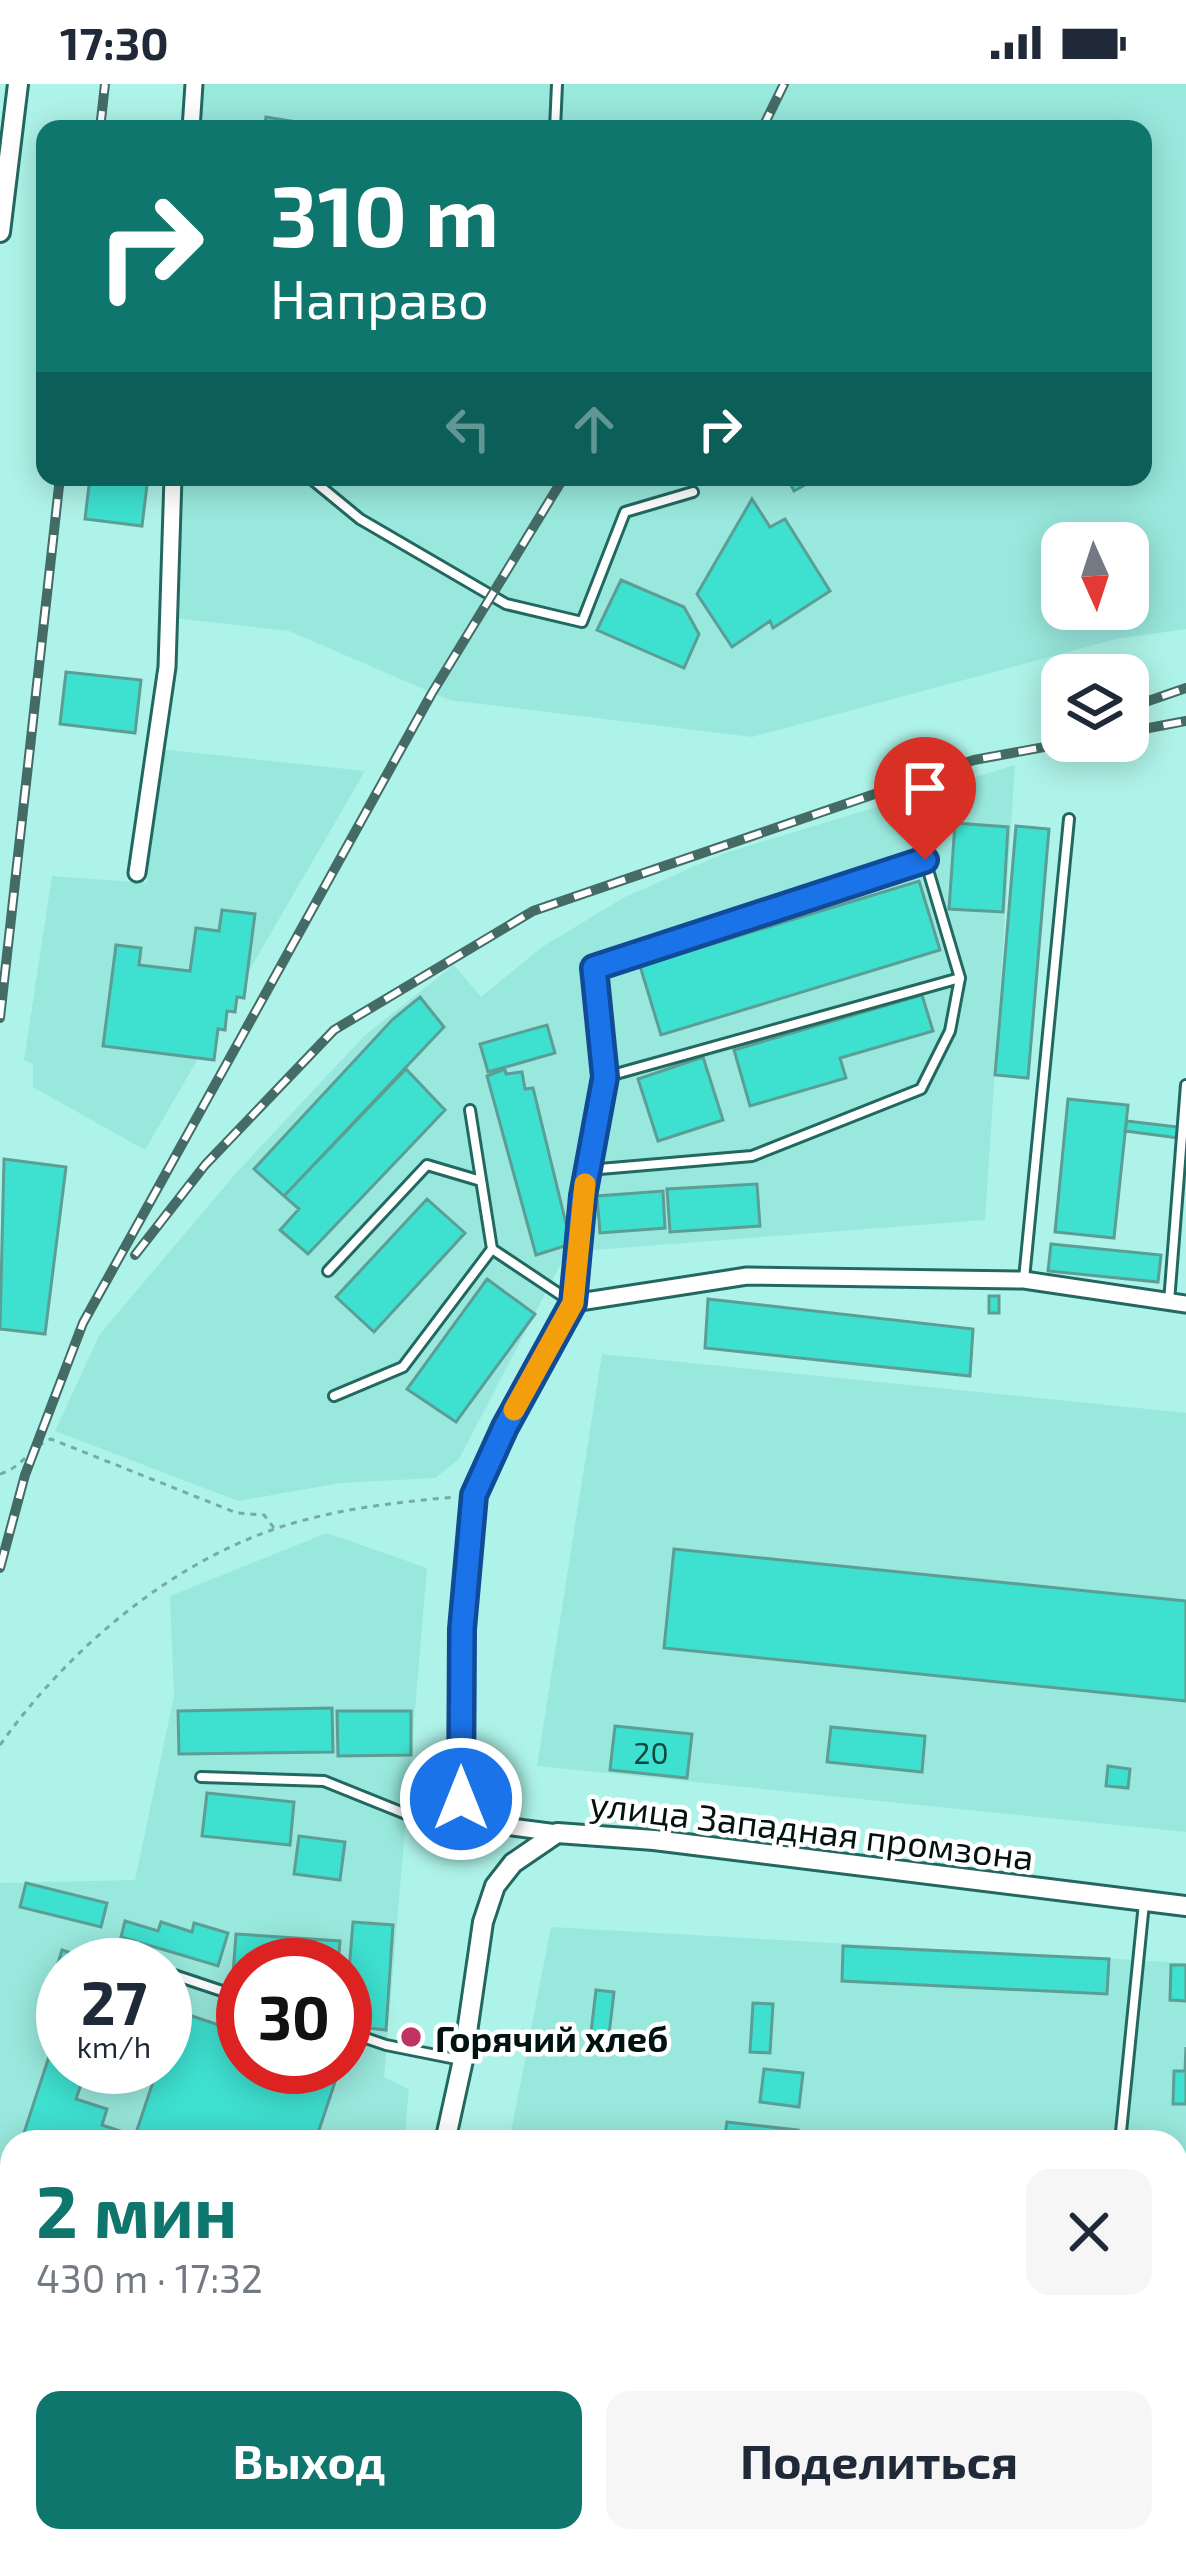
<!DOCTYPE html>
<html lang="ru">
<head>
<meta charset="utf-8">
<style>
  body { margin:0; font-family:"Exo 2",sans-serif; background:#f6f6f7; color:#1f2937; height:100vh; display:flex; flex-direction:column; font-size:45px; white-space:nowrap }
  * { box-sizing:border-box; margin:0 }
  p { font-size:39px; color:#747a83 }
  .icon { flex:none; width:66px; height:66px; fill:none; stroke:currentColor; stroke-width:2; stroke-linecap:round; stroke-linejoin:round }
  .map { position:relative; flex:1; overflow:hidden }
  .drawer { position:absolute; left:0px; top:2046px; width:1188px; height:423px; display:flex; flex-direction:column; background:#fff; border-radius:36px 36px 0 0; box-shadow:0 6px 30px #0003 }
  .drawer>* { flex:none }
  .hud { position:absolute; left:36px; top:36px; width:1116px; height:366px; border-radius:24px; box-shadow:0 6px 30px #0003; background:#0f766e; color:#fff; overflow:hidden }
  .needle { width:78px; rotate:177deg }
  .tools { position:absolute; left:1041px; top:438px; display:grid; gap:24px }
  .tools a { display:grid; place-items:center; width:108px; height:108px; border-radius:24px; background:#fff; box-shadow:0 6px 30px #0003; font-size:60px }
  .speed { position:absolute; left:36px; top:1854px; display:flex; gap:24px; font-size:60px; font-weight:700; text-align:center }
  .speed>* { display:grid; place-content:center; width:156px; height:156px; border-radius:50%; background:#fff; box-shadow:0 6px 30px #0003; line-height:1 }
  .speed small { font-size:30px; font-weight:400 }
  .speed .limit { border:18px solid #d22; background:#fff; color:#111 }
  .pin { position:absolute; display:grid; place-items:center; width:102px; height:102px; color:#fff; margin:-123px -51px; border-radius:50% 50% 50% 0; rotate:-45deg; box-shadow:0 0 12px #0007 }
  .pin .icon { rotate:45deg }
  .me { position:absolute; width:132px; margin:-66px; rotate:0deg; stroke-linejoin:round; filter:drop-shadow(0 0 9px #0008) }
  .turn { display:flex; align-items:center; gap:42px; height:252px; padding:0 36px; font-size:54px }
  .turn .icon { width:156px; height:156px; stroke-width:2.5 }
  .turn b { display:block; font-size:84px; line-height:102px }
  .lanes { display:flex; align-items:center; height:114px; padding:0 36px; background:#0003; justify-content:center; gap:60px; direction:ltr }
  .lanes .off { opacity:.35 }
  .round { display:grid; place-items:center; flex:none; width:126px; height:126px; border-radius:24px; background:#f6f6f7 }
  .summary { display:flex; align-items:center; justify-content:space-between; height:204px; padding:0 36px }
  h1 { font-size:72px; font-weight:700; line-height:90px; color:#0f766e }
  .cta { display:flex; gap:24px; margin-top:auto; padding:24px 36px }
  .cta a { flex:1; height:138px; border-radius:24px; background:#0f766e; color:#fff; font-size:48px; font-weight:700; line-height:138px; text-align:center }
  .cta a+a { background:#f6f6f7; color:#1f2937 }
  .status { display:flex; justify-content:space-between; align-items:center; height:84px; padding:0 60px; background:#fff; direction:ltr }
  .status svg { height:33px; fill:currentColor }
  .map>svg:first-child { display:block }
  .built { fill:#99e8dd; fill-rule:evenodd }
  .building { fill:#3ee0d0; stroke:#5c9e95; stroke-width:3 }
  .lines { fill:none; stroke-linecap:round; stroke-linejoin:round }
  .service-casing { stroke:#236860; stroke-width:14 }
  .minor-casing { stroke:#236860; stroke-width:21 }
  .tertiary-casing { stroke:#236860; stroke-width:24 }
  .path { stroke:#76aba3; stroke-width:3; stroke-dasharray:6 6; stroke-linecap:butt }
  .service { stroke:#fff; stroke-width:8 }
  .minor { stroke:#fff; stroke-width:15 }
  .tertiary { stroke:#fff; stroke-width:18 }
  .rail-casing { stroke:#456b66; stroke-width:10 }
  .rail { stroke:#fff; stroke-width:6; stroke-dasharray:18; stroke-linecap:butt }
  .route-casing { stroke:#114b97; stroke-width:30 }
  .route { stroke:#1a73e8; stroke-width:21 }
  .slow { stroke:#f59e0b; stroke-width:21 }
  .poi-dot { fill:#c03363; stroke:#fff; stroke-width:4.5 }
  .labels { text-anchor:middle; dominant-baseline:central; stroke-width:9; stroke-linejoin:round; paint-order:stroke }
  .number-label { font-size:30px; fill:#104640 }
  .street-label { font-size:36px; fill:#001310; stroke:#fff }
  .poi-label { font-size:36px; font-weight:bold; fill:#001310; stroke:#fff; text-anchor:start }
</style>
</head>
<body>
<div class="status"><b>17:30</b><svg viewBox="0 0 49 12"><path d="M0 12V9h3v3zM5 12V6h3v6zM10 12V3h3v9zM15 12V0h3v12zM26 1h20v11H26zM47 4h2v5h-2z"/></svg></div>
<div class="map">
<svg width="1186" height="2467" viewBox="0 0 1186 2467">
  <rect width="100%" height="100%" fill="#aef3e9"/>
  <path class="built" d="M205,0H1186V545L1116,555L752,653L449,616L289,547L173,534L179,393H1143V45H199ZM1062,459H1128V525H1062Z
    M159,665L365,687L145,1066L33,1003V980L24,976L52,792L147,799Z
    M1015,681L985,1136L567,1168L459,1375L435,1394L340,1399L238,1417L55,1347L100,1250L237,1088L364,952L454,881L481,913L542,863L623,814L722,770Z
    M602,1270L1186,1329V1748L537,1682Z
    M327,1449L427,1484L384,1993L409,2005L404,2058H12V2457H287L295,2461L292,2467H0V1799L135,1796L174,1612L170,1512ZM63,1881H165V1983H63ZM243,1881H345V1983H243Z
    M551,1843L1186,1879V2467H396L399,2457H1176V2058H509Z"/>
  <path class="building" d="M266,33L339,45H264Z
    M90,393H148L142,442L85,435Z
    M787,393H819L794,407Z
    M752,415L770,443L785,435L830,507L773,544L770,537L732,563L697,510Z
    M621,496L684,523L699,550L684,584L597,546Z
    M66,588L141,596L135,649L60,640Z
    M955,739L1008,743L1003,828L949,825Z
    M1016,742L1049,745L1028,994L995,991Z
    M919,797L940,866L661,951L640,882Z
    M222,826L255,830L244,914L237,913L235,928L227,927L225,946L218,945L214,976L103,962L116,861L141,864L139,881L190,887L196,844L219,847Z
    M922,911L933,947L840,974L846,994L750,1022L734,966Z
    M420,913L444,943L284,1112L254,1085L392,936Z
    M547,941L555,969L488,988L480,960Z
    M703,973L723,1036L658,1057L638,995Z
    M406,985L445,1026L308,1170L280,1146L299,1125L284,1112Z
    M505,985L506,990L522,988L525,1005L533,1004L571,1160L536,1171L487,992Z
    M1068,1015L1128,1021L1114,1154L1055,1148Z
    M1127,1037L1186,1044V1055L1125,1047Z
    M4,1075L66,1083L45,1250L0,1245Z
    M757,1100L760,1142L670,1148L667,1105Z
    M663,1107L665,1144L600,1149L597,1112Z
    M427,1115L465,1149L374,1248L336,1213Z
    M1051,1160L1161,1171L1158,1198L1048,1187Z
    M487,1195L535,1230L456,1338L407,1305Z
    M989,1212H999V1229H989Z
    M708,1215L973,1245L970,1292L705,1264Z
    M674,1465L1186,1517V1617L664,1564Z
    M332,1624L333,1668L179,1670L178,1627Z
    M337,1627H411V1671L338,1672Z
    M615,1642L692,1650L687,1694L610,1686Z
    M831,1643L925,1652L922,1688L827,1678Z
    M1108,1682L1130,1685L1128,1704L1106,1702Z
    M207,1709L294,1718L290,1761L202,1752Z
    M299,1752L345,1758L340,1796L294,1790Z
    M26,1799L107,1819L101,1843L20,1823Z
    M125,1837L158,1847L161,1838L192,1848L194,1839L228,1849L218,1882L121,1853Z
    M353,1838L393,1841L386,1946L368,1944L369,1934L362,1933L363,1913L347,1911Z
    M236,1850L340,1857L338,1881H243V1890H233Z
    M843,1862L1109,1875L1107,1910L842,1897Z
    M62,1866L107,1881H63V1902L52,1899Z
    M1171,1881H1186V1917L1170,1916Z
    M596,1906L614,1908L608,1959L590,1957Z
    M753,1919L773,1920L770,1969L750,1968Z
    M177,1927L243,1949V1983H340L315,2058H21L63,1930V1983H87L76,2015L107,2025L102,2041L135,2052L158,1983H165V1962Z
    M1186,1963V2020H1173L1174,1987H1185Z
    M764,1985L803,1989L799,2023L760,2018Z
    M727,2038L798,2046L796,2058H724Z
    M972,2049L1052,2058H971Z
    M848,2052L909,2058H847Z
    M1176,2073L1186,2074V2160L1176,2159Z
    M1176,2398L1186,2401V2430L1176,2427Z
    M0,2408L12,2412V2457H226L223,2467H3Z
    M1176,2447L1186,2451V2467H1149L1120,2457H1176Z
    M410,2457H442L468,2466L407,2467Z"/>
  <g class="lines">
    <g class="service-casing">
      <path id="service" d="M555,45L557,0
        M309,393L360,435L506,520L582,538L625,428L693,408
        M470,1026L492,1165L573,1219L583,1112L605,993L594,884L925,776L960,894L605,993
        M588,1086L752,1072L921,1005L950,947L960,894
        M328,1187L427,1081L481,1097
        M1024,1195L1069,735
        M1169,1218L1186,1001
        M334,1312L403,1283L492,1165
        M201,1693L324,1697L406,1730L482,1739
        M138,1879L144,1881
        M165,1888L243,1914
        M345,1947L386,1961L461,1976
        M1120,2058L1144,1819
        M1012,2467L1014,2457"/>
    </g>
    <g class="minor-casing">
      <path id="minor" d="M191,45L194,0
        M137,789L167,583L173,393
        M557,1749L489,1740L461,1715L462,1545L474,1411L505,1343L573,1219L747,1192L1024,1196L1186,1220"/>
    </g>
    <g class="tertiary-casing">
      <path id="tertiary" d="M0,148L18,0
        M445,2058L463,1976L483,1838L495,1802L513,1779L557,1749L654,1756L1186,1822
        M321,2467L325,2457"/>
    </g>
    <path class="path" d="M0,1390C22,1384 30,1363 51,1355L237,1429L264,1431L274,1444
      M0,1661C70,1563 174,1475 290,1440C344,1424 399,1418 455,1413"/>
    <use href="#service" class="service"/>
    <use href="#minor" class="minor"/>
    <use href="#tertiary" class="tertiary"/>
    <g class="rail-casing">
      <path id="rail" d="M100,45L105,0
        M762,45L784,0
        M1128,624L1186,604
        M1128,648L1186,637
        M0,934L60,393
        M135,1171L205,1081L334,946L533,827L974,676L1077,657
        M0,1484L25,1391L83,1239L432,609L564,393"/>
    </g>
    <use href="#rail" class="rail"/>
  </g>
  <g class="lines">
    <g class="route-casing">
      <path id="route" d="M461,1715L462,1545L474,1411L505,1343L573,1219L583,1112L605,993L594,884L925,776"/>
    </g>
    <use href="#route" class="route"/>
    <path class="slow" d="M514,1326L573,1219L585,1100"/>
  </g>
  <circle class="poi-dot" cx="411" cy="1953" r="12"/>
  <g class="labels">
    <g class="number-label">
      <text x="651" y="1668">20</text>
    </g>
    <g class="street-label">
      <text transform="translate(812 1745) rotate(7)">улица Западная промзона</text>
    </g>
    <g class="poi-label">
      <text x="435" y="1953">Горячий хлеб</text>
    </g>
  </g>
</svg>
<div class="tools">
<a><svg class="needle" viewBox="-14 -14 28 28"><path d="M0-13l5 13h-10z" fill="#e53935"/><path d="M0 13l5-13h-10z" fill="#747a83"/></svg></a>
<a><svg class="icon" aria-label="layers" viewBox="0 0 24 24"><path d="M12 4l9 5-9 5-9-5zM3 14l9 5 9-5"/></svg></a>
</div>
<div class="speed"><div>27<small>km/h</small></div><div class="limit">30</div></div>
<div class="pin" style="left:925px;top:776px;background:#d93025"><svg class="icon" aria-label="arrive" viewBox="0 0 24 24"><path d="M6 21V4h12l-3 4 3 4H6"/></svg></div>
<svg class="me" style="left:461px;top:1715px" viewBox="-20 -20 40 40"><circle r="17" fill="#1a73e8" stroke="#fff" stroke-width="3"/><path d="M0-11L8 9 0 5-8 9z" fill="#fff"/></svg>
<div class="hud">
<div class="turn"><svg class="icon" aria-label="right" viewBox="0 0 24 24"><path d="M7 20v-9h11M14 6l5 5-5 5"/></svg><div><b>310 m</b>Направо</div></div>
<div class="lanes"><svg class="icon off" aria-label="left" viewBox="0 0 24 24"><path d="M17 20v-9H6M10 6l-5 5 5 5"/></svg><svg class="icon off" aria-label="ahead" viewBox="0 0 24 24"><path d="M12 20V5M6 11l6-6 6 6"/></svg><svg class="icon" aria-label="right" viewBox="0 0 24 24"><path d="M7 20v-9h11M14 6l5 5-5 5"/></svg></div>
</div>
<section class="drawer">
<div class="summary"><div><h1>2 мин</h1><p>430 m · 17:32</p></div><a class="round"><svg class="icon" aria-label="close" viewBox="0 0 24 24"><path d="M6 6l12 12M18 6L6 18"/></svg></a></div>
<div class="cta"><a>Выход</a><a>Поделиться</a></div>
</section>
</div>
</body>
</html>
